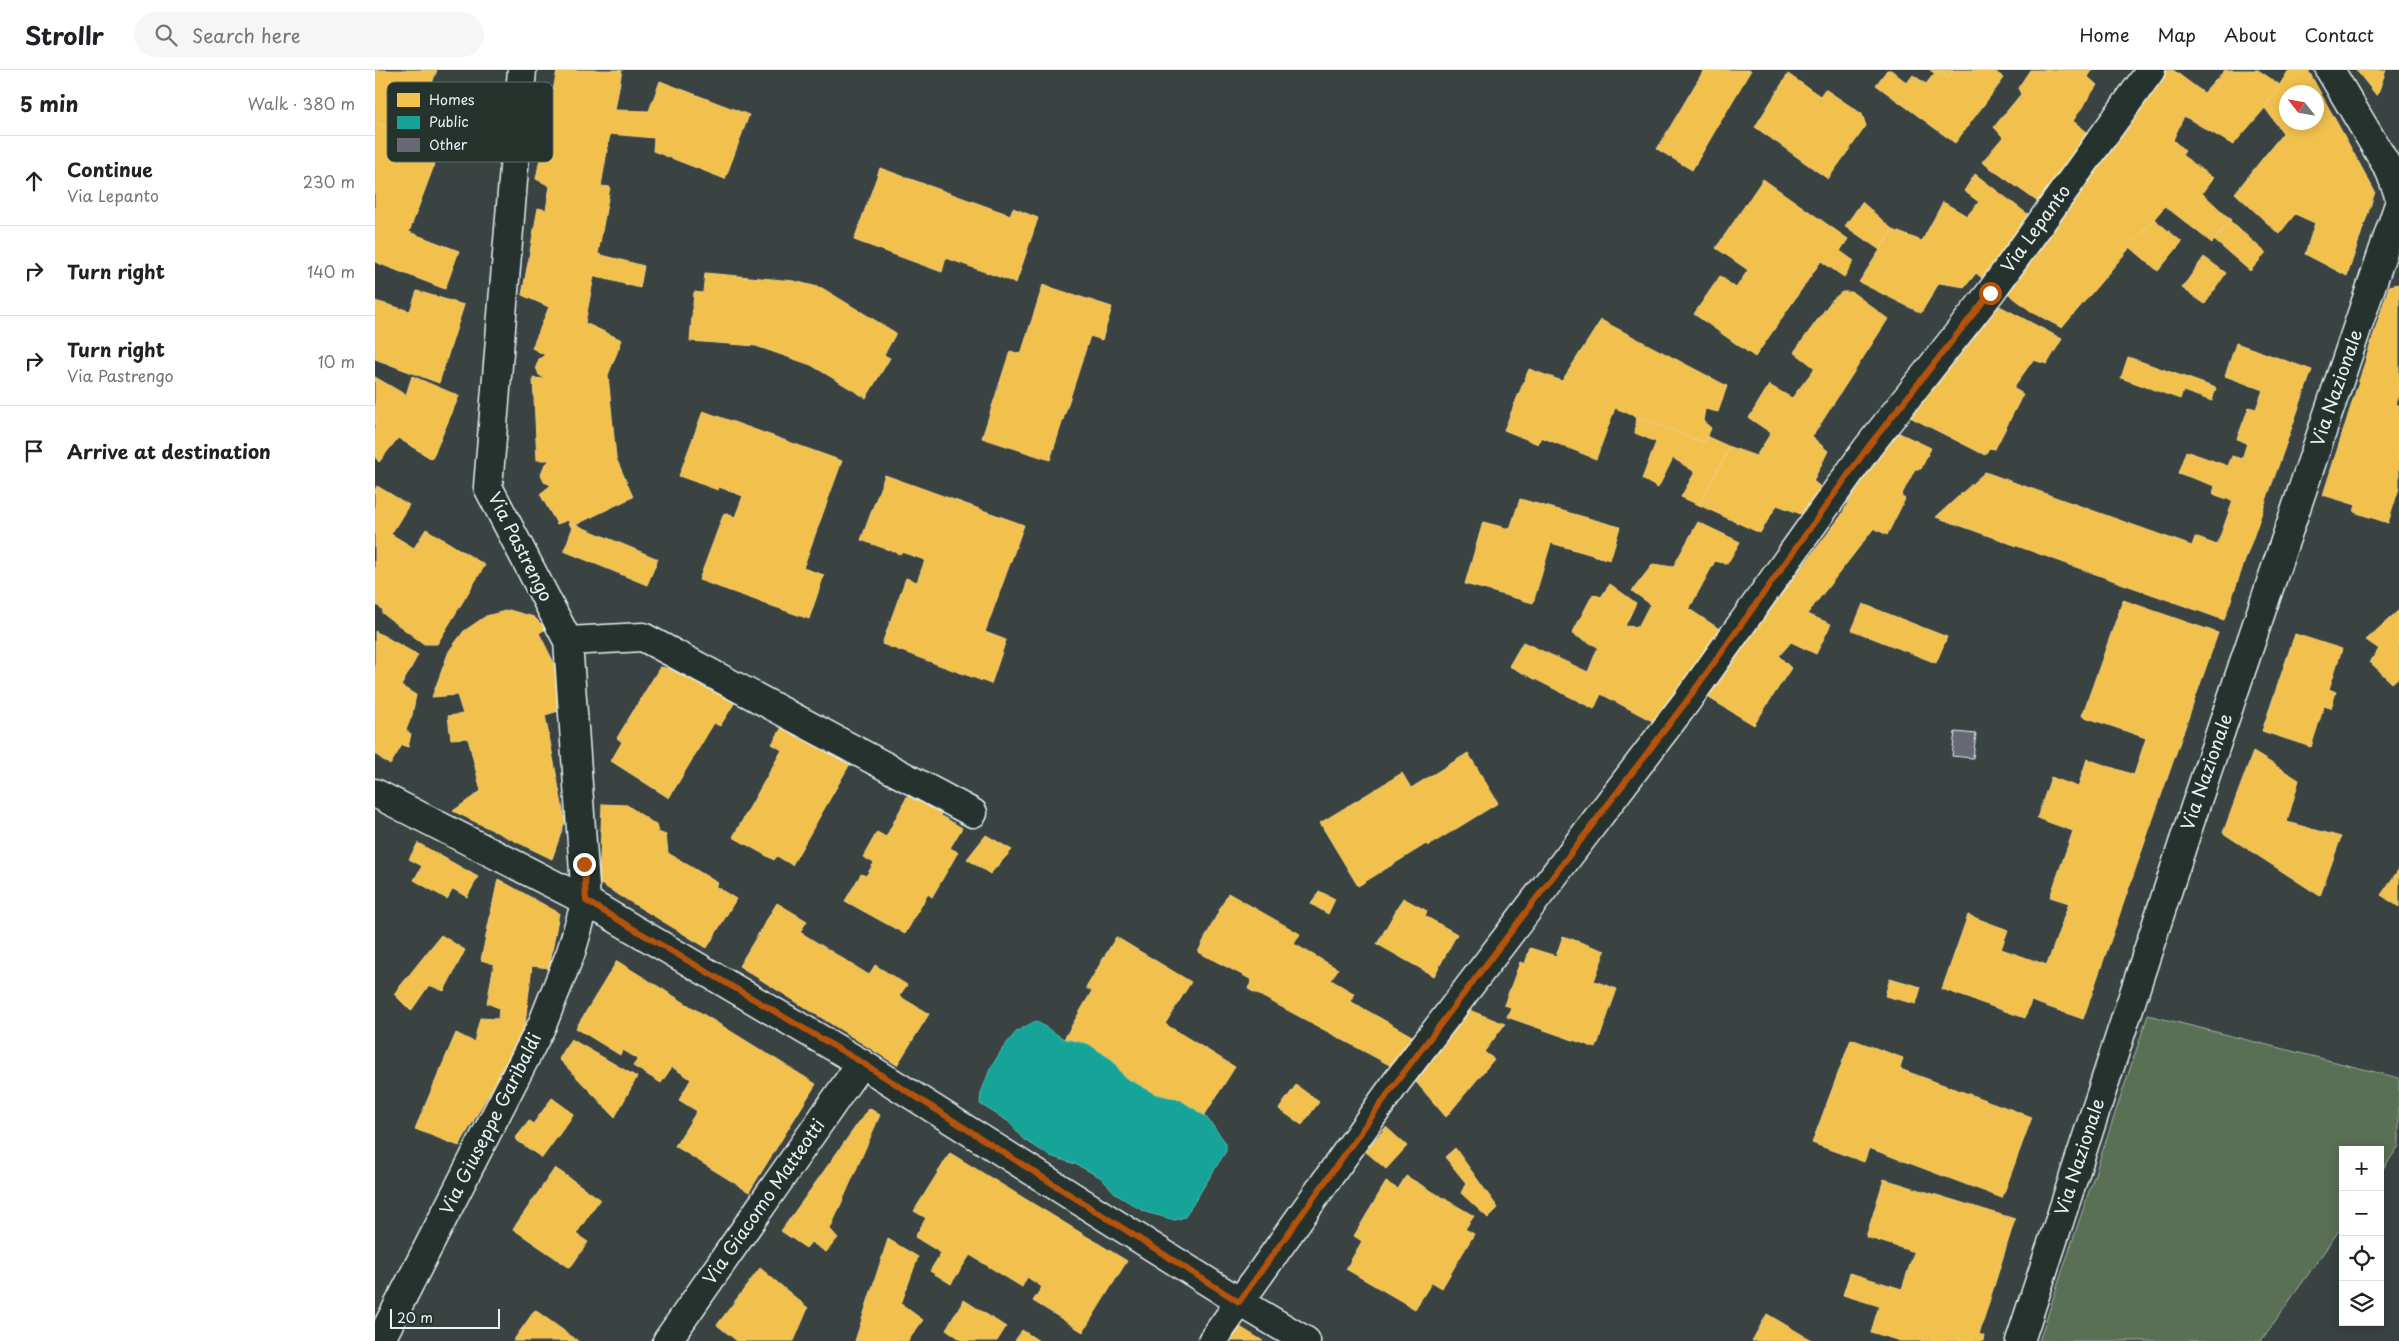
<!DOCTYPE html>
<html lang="en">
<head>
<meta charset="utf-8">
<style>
  :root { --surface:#fff; --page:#f6f6f6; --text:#202124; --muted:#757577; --line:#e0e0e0 }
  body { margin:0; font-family:"Playpen Sans",sans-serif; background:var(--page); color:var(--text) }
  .controls { position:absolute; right:15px; bottom:15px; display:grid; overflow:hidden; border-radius:0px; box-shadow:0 2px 12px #0003 }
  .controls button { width:45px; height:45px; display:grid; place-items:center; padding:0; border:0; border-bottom:1px solid var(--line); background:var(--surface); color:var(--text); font:25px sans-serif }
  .compass { position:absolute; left:1904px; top:15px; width:45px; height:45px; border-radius:50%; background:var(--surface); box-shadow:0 2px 12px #0003; rotate:301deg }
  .scale { position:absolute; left:15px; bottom:12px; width:110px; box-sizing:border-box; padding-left:5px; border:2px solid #e8f1f8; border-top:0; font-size:14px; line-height:18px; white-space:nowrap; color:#e8f1f8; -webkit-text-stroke:4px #26332d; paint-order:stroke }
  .stop { position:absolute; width:15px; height:15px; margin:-11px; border:4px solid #b45309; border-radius:50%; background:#fff }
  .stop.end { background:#b45309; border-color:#fff; box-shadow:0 1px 5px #0008 }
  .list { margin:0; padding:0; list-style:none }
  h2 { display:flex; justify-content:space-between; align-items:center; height:65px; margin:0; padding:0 20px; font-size:21px }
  h2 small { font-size:16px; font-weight:400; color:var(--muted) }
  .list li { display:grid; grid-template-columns:32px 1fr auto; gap:15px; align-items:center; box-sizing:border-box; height:90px; padding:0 20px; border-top:1px solid var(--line) }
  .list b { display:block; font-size:19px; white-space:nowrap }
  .list p { margin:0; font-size:16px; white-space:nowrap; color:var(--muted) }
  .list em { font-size:16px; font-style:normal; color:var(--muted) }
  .icon { flex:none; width:28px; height:28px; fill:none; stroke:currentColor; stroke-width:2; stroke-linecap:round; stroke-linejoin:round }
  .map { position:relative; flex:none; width:2024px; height:1271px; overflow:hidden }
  header { display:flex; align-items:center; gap:30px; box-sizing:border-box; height:70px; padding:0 25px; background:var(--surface); border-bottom:1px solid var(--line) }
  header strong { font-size:24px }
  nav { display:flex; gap:28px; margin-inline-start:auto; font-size:18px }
  .search { width:350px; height:45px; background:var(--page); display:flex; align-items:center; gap:12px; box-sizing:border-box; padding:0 18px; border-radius:28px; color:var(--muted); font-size:19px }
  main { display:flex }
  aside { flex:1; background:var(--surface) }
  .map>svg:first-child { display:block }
  .green { fill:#5a7054; stroke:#a1b0a6 }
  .homes { fill:#f2c14e; stroke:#efcf81; fill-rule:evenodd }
  .public { fill:#17a398; stroke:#56bab5 }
  .building { fill:#696874; stroke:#e8f1f8 }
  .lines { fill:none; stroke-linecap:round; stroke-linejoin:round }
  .street-casing { stroke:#e8f1f8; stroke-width:31 }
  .secondary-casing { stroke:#e8f1f8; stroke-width:31 }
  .street { stroke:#26332d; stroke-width:28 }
  .secondary { stroke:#26332d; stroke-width:28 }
  .route { stroke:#b45309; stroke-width:6 }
  .labels { text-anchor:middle; stroke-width:5; stroke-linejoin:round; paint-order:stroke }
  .street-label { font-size:18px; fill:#e8f1f8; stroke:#26332d }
  .key { fill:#26332d; stroke:#606c6a; stroke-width:1 }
  .key-label { font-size:14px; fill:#e8f1f8 }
</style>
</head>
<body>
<header>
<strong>Strollr</strong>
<div class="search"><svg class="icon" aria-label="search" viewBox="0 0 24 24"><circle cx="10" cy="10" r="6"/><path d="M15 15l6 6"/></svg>Search here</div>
<nav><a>Home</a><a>Map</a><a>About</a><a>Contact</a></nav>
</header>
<main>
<aside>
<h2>5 min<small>Walk · 380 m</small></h2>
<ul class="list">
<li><svg class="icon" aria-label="ahead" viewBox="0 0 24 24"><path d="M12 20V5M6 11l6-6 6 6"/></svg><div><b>Continue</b><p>Via Lepanto</p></div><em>230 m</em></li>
<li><svg class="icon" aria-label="right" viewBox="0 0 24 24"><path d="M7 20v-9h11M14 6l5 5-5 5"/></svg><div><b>Turn right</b></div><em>140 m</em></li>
<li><svg class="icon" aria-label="right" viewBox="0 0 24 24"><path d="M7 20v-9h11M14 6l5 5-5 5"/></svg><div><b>Turn right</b><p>Via Pastrengo</p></div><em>10 m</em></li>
<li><svg class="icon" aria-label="arrive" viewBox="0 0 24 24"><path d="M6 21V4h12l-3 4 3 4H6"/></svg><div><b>Arrive at destination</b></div></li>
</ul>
</aside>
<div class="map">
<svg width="2024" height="1271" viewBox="0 0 2024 1271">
  <rect width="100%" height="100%" fill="#3a4342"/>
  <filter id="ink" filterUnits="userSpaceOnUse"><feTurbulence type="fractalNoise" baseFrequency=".02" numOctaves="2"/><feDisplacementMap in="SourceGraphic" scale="10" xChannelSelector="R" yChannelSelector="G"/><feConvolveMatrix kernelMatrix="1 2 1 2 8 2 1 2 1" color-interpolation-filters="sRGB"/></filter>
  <g filter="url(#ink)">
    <!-- green -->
    <path class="green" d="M 1773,945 L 2024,1008 L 2024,1076 L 2005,1103 L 2005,1080 L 1968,1080 L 1968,1155 L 1886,1271 L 1664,1271 Z"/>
    <!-- homes -->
    <path class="homes" d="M 0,0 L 62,0 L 37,66 L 0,53 Z
      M 182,0 L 247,0 L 240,40 L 274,41 L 285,11 L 374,45 L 350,109 L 278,81 L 279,68 L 235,64 L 226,116 L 235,117 L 223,184 L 269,196 L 265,218 L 219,206 L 210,253 L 247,270 L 233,305 L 241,388 L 258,427 L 196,457 L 193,450 L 182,454 L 165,424 L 176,415 L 169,412 L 166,404 L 169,396 L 175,390 L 162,390 L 158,308 L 171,309 L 164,305 L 161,297 L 164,289 L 170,285 L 157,278 L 174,237 L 147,225 L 163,138 L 171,140 L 175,116 L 161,109 Z
      M 1329,0 L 1376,0 L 1317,100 L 1282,79 Z
      M 1512,0 L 1516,0 L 1532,13 L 1538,5 L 1551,14 L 1562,0 L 1573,8 L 1579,0 L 1618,0 L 1629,8 L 1580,73 L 1501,15 Z
      M 1555,0 L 1579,0 L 1573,8 L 1562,0 L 1559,3 Z
      M 1655,0 L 1717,0 L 1713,7 L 1722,15 L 1698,51 L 1712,62 L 1663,132 L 1607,92 L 1628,67 L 1619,57 L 1646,24 L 1643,18 Z
      M 1791,0 L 1798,0 L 1829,23 L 1850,0 L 1883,0 L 1905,15 L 1890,38 L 1858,75 L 1809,46 L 1798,70 L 1810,81 L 1807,85 L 1838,108 L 1827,123 L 1856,150 L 1837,173 L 1790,136 L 1687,258 L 1657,242 L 1630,221 Z
      M 1914,0 L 1933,0 L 2000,122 L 1972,206 L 1930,184 L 1940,153 L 1920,144 L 1904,164 L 1860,123 L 1908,63 L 1890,38 ZM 1912,22 L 1942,22 L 1942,52 L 1912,52 Z
      M 1981,0 L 2011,0 L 2002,26 Z
      M 1413,4 L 1445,26 L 1450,19 L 1487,44 L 1491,56 L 1453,109 L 1380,57 Z
      M 0,53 L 66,77 L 34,162 L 84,181 L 70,219 L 0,192 Z
      M 505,98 L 635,145 L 638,138 L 663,148 L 641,213 L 571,188 L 567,202 L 479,170 Z
      M 1600,104 L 1655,146 L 1625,185 L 1631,189 L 1612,212 L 1601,203 L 1590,217 L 1564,213 L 1546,243 L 1484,212 L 1518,160 L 1547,171 L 1568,132 L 1592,146 L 1604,132 L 1589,121 Z
      M 1388,109 L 1473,169 L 1465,181 L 1479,191 L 1469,207 L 1446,191 L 1380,287 L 1319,244 L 1345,206 L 1361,218 L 1373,200 L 1341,178 Z
      M 1487,132 L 1518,160 L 1505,180 L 1470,156 Z
      M 1779,149 L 1807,172 L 1783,201 L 1755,177 Z
      M 1855,151 L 1891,183 L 1875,201 L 1839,170 Z
      M 1829,187 L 1851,203 L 1830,234 L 1807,218 Z
      M 330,203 L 419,211 L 447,218 L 521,263 L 509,285 L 515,288 L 491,328 L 436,295 L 381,276 L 315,271 L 319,222 L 328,223 Z
      M 2024,214 L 2024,326 L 2021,334 L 2024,335 L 2024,418 L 2013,453 L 1979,442 L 1981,435 L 1948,425 L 2014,216 Z
      M 668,215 L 737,237 L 727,270 L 715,266 L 675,390 L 607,368 L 635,281 L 646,284 Z
      M 42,221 L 89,235 L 64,313 L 0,289 L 0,231 L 35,241 Z
      M 1467,222 L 1477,222 L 1513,249 L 1437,367 L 1453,381 L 1438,411 L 1447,418 L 1434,447 L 1402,435 L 1385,463 L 1324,435 L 1355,377 L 1381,386 L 1396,363 L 1374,348 L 1394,315 L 1417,328 L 1440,298 L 1419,282 L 1457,230 Z
      M 1619,233 L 1687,269 L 1672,294 L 1658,290 L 1638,318 L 1648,324 L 1620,379 L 1614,378 L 1610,385 L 1533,346 Z
      M 1226,250 L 1352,316 L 1343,342 L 1330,339 L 1328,351 L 1336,358 L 1330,373 L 1240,338 L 1221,389 L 1166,367 L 1163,374 L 1129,360 L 1154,299 L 1187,311 Z
      M 1861,273 L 1937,300 L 1849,550 L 1561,447 L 1610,402 L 1817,476 L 1820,467 L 1842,475 L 1858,431 L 1838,424 L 1840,416 L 1803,403 L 1811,381 L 1853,396 L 1857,386 L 1867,389 L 1872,373 L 1862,369 L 1874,337 L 1881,339 L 1888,320 L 1850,306 Z
      M 1753,287 L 1841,318 L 1837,331 L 1808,321 L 1805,329 L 1746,308 Z
      M 37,306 L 84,326 L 57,389 L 23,368 L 4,392 L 0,387 L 0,307 L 31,325 Z
      M 328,341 L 467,391 L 428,498 L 449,505 L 434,549 L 324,510 L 349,443 L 360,447 L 368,426 L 344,417 L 343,420 L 304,406 Z
      M 1262,346 L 1330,373 L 1333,367 L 1355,377 L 1324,435 L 1306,427 L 1320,402 L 1298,388 L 1283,418 L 1267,409 L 1281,372 L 1260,363 Z
      M 1518,360 L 1556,378 L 1546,399 L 1540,399 L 1526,426 L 1530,429 L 1512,465 L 1499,458 L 1432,544 L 1456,554 L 1441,584 L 1416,572 L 1404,586 L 1416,598 L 1379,655 L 1329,625 L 1466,446 L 1480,420 Z
      M 510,405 L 649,455 L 610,562 L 631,570 L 616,614 L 507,574 L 531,508 L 542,512 L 550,490 L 526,482 L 525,484 L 486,470 Z
      M 2,416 L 34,435 L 16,464 L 39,478 L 51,459 L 110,495 L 62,574 L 49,574 L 7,543 L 8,540 L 0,534 L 0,420 Z
      M 1145,429 L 1245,457 L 1235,490 L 1176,473 L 1158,533 L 1090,514 L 1108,452 L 1135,459 Z
      M 1323,452 L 1365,472 L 1352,494 L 1340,491 L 1314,539 L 1349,562 L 1281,653 L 1226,624 L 1219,639 L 1134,596 L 1148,572 L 1213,602 L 1223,577 L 1197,564 L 1218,524 L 1226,527 L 1235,514 L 1261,533 L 1250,556 L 1263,557 L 1275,534 L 1257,521 L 1278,494 L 1298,497 Z
      M 199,454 L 283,489 L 272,515 L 189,481 Z
      M 1748,530 L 1843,563 L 1708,949 L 1656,931 L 1650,948 L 1567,919 L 1593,845 L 1633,860 L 1626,879 L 1672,895 L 1694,833 L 1675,827 L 1698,761 L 1662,748 L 1676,707 L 1703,717 L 1712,689 L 1759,705 L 1771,668 L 1707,646 Z
      M 1488,534 L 1572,567 L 1561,593 L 1477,560 Z
      M 134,540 L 159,547 L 171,559 L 164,563 L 180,595 L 187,640 L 170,645 L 190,751 L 177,789 L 78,741 L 106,721 L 93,668 L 76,669 L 73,646 L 88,644 L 82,625 L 57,627 L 74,581 L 89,561 L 111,546 Z
      M 2024,540 L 2024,607 L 2017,613 L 1995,592 L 2004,579 L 1991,570 Z
      M 0,561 L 43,585 L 26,616 L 41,625 L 37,645 L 31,660 L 36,664 L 33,677 L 27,675 L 15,695 L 0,684 Z
      M 1920,564 L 1967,579 L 1954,619 L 1961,622 L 1956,638 L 1949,636 L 1936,677 L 1887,661 Z
      M 285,597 L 314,602 L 362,629 L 345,656 L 339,653 L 294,728 L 236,691 L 247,672 L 242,668 Z
      M 409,654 L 476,692 L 417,795 L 402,786 L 399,790 L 358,767 L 407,680 L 397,674 Z
      M 1878,682 L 1924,710 L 1912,752 L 1966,767 L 1945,826 L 1848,763 Z
      M 1093,683 L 1123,733 L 1053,776 L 1051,774 L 983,816 L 945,753 L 1027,703 L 1036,718 Z
      M 535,721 L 568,740 L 565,745 L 587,758 L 575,778 L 583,782 L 557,827 L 553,824 L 530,864 L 470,831 L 486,804 L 491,806 L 499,793 L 488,787 L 502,762 L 511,767 Z
      M 227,734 L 252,735 L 281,755 L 283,762 L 291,765 L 293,783 L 343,813 L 340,816 L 361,829 L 332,878 L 224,813 Z
      M 611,765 L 637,780 L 615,804 L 592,789 Z
      M 43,773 L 103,807 L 92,827 L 78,819 L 72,829 L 39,810 L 47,796 L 34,789 Z
      M 2024,799 L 2024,837 L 2006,825 Z
      M 123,809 L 184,843 L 174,898 L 157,896 L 149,962 L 84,1076 L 40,1059 L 81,963 L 99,972 L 105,948 L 123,949 L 124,938 L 112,933 L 119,894 L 106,890 Z
      M 944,821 L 960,829 L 953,844 L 936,834 Z
      M 853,823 L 925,864 L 919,874 L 963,899 L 956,910 L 980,924 L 975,931 L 1044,970 L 1022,999 L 873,919 L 877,910 L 823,882 Z
      M 1028,828 L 1052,841 L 1050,846 L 1082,864 L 1059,906 L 1002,874 Z
      M 402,833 L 432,851 L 425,862 L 494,905 L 500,895 L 532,915 L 524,926 L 554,944 L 522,995 L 364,896 Z
      M 66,865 L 90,880 L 69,921 L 54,915 L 36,941 L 19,924 Z
      M 1188,866 L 1230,881 L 1219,911 L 1242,919 L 1221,978 L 1132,947 L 1136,937 L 1129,935 L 1145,892 L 1150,894 L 1155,878 L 1181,886 Z
      M 741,867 L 816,912 L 790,954 L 860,997 L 829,1046 L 805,1030 L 780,1024 L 749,1007 L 737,990 L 713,974 L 689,969 L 717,921 L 711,918 Z
      M 242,891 L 441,1014 L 374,1122 L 300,1076 L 322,1041 L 304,1030 L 316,1009 L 297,997 L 286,1013 L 258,996 L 263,989 L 248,980 L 245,985 L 201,958 Z
      M 1515,908 L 1546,917 L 1541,934 L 1510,926 Z
      M 1094,940 L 1130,954 L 1109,982 L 1119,989 L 1071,1047 L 1041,1012 Z
      M 196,969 L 262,1007 L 240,1047 L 184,989 Z
      M 1476,969 L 1528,988 L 1525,999 L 1657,1047 L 1627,1128 L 1494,1078 L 1489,1092 L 1437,1073 Z
      M 921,1015 L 944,1032 L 927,1055 L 904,1039 Z
      M 177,1028 L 199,1044 L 167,1088 L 140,1069 L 154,1051 L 158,1054 Z
      M 494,1038 L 505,1045 L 455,1159 L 463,1168 L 451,1182 L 436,1172 L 431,1178 L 406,1161 Z
      M 1011,1057 L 1032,1076 L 1011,1099 L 990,1081 Z
      M 1080,1078 L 1123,1138 L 1113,1148 L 1086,1123 L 1091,1113 L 1070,1087 Z
      M 575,1083 L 752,1191 L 708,1262 L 658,1231 L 667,1217 L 652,1207 L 647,1217 L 595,1185 L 576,1214 L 555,1201 L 566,1183 L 540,1167 L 551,1148 L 539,1141 Z
      M 180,1098 L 225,1129 L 201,1164 L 213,1172 L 195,1198 L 138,1159 Z
      M 1031,1106 L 1099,1146 L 1090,1159 L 1099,1164 L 1067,1218 L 1057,1212 L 1040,1239 L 971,1199 L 987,1171 L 979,1166 L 1011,1112 L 1023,1119 Z
      M 1509,1109 L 1640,1149 L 1604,1264 L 1609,1266 L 1608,1271 L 1525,1271 L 1496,1262 L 1504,1236 L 1468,1225 L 1475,1203 L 1527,1219 L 1539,1182 L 1491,1167 Z
      M 513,1169 L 543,1187 L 526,1234 L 548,1250 L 533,1271 L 480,1271 Z
      M 385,1198 L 433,1238 L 419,1271 L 362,1271 L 342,1255 Z
      M 589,1230 L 631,1257 L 622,1271 L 588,1271 L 571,1259 Z
      M 160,1240 L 203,1271 L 138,1271 Z
      M 1392,1244 L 1438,1271 L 1377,1271 Z
      M 865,1257 L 888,1271 L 855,1271 Z
      M 647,1260 L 664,1271 L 640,1271 Z"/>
    <!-- public -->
    <path class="public" d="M 661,951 L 689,969 L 713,974 L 737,990 L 749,1007 L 780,1024 L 805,1030 L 831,1047 L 851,1073 L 851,1081 L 810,1147 L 800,1150 L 770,1142 L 742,1125 L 725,1107 L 700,1094 L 675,1086 L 647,1068 L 634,1052 L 605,1034 L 606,1023 L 615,999 L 628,978 L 642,961 Z"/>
    <!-- building -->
    <path class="building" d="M 1580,662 L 1601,664 L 1598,688 L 1577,686 Z"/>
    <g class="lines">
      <!-- street casing -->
      <g class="street-casing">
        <path id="street" d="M 193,571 L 268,567 L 598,743
          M 5,1271 L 167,955 L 196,882 L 211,831 L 193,571 L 113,417 L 147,0
          M 292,1271 L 486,993
          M 837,1271 L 1020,1014 L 1311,632 L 1493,377 L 1615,223 L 1776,0"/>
      </g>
      <!-- secondary casing -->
      <g class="secondary-casing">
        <path id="secondary" d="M 1955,0 L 2015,101 L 2024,125
          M 0,723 L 211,831 L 486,993 L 865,1232 L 931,1271
          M 1645,1271 L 1818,743 L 2024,134"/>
      </g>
      <!-- street -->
      <use href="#street" class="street"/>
      <!-- secondary -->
      <use href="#secondary" class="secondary"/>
    </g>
  </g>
  <g class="lines" filter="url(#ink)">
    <!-- route -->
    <path class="route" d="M 209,794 L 211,831 L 486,992 L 864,1232 L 1020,1014 L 1311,632 L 1493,377 L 1615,223"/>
  </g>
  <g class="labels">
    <!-- street labels -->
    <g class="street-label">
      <text transform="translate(1661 159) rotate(-54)" y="6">Via Lepanto</text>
      <text transform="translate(1962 318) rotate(-71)" y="6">Via Nazionale</text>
      <text transform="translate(145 477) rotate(63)" y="6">Via Pastrengo</text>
      <text transform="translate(1832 702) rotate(-71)" y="6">Via Nazionale</text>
      <text transform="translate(116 1054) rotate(-63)" y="6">Via Giuseppe Garibaldi</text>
      <text transform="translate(1705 1087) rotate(-72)" y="6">Via Nazionale</text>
      <text transform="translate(389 1132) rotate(-55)" y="6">Via Giacomo Matteotti</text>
    </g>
  </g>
  <!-- legend -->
  <rect x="12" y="12" width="166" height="80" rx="8" class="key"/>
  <rect x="22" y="23" width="23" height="14" fill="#f2c14e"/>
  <rect x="22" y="46" width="23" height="13" fill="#17a398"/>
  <rect x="22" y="68" width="23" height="14" fill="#696874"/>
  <g class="key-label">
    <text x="54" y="35">Homes</text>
    <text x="54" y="57">Public</text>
    <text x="54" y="80">Other</text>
  </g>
</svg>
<div class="controls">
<button>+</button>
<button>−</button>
<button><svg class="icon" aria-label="locate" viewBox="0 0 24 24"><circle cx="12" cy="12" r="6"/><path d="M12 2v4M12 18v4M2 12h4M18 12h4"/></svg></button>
<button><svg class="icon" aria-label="layers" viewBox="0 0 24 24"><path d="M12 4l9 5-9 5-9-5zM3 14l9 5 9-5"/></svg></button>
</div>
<svg class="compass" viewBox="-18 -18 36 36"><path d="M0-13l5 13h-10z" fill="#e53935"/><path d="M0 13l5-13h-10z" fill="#757577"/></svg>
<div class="scale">20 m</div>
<div class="stop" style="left:1615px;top:223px"></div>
<div class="stop end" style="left:209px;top:794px"></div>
</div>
</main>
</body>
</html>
